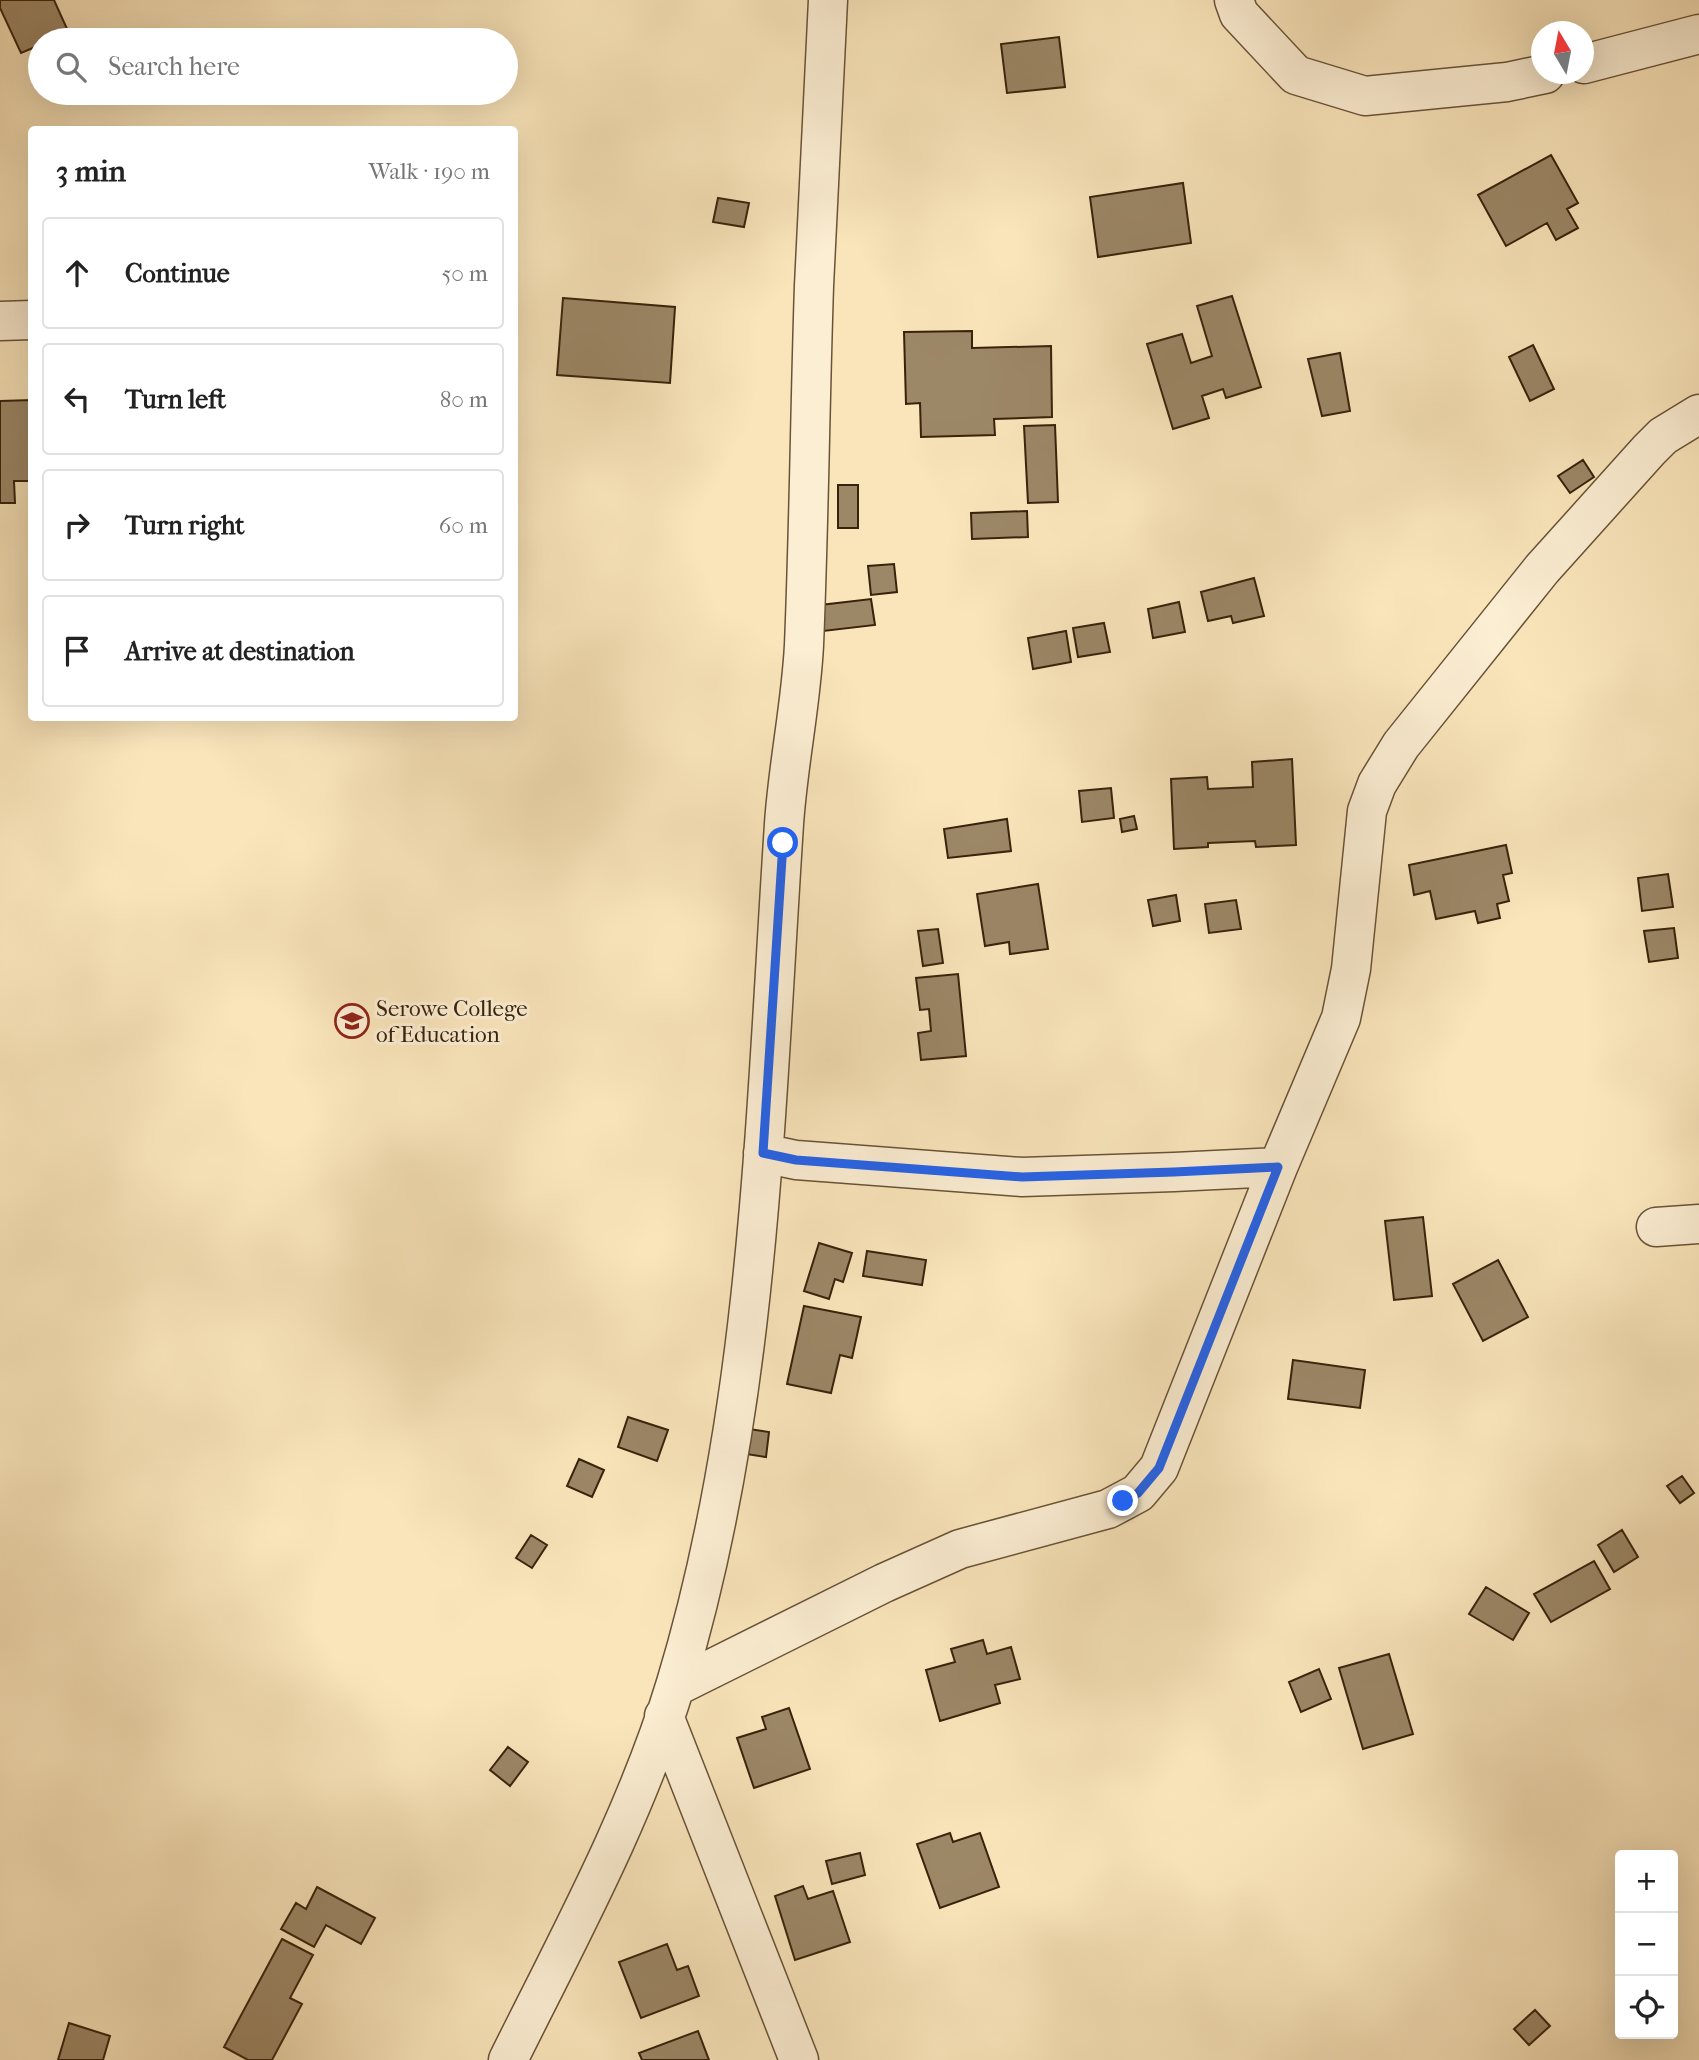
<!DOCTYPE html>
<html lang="en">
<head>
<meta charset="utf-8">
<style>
  :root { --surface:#fff; --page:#f2f2f2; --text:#222; --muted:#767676; --line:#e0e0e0 }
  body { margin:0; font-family:"IM FELL French Canon",serif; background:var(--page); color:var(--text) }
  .controls { position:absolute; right:21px; bottom:21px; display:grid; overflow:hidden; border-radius:7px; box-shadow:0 7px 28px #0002 }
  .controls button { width:63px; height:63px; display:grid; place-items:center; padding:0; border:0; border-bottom:2px solid var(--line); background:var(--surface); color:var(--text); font:35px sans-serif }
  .compass { position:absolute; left:1531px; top:21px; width:63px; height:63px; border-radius:50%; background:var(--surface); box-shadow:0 7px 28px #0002; rotate:350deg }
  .stop { position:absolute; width:21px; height:21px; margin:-16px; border:5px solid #2563eb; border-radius:50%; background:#fff }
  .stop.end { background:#2563eb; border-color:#fff; box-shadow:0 2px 7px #0008 }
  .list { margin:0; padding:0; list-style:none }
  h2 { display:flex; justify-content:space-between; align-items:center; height:91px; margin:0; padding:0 28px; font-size:30px }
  h2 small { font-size:23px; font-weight:400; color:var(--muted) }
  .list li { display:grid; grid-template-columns:46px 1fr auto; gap:21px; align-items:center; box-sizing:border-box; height:112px; margin:0 14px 14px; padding:0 14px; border:2px solid var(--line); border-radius:7px }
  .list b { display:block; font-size:26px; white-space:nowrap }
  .list em { font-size:23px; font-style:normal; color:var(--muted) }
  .icon { flex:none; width:38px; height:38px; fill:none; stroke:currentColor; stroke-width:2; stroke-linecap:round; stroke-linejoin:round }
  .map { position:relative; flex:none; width:1699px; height:2060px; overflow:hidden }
  .search { position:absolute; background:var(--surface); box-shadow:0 7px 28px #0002; left:28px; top:28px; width:490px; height:77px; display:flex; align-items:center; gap:18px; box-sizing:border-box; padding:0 24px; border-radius:38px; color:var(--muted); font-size:26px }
  .panel { position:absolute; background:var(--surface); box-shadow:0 7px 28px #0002; left:28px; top:126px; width:490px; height:595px; border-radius:7px }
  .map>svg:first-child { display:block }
  .building { fill:#9c8767; stroke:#37220b; stroke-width:2 }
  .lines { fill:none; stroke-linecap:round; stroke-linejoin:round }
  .minor-casing { stroke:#685337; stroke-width:41 }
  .minor { stroke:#fceed3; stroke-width:38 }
  .route { stroke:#2563eb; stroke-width:9 }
  .labels { text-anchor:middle; stroke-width:6; stroke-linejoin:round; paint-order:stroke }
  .poi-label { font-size:23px; fill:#37220b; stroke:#fceed3; text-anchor:start }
</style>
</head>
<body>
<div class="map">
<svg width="1699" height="2060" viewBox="0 0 1699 2060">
  <rect width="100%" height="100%" fill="#fae5bb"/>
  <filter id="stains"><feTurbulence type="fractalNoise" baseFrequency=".00286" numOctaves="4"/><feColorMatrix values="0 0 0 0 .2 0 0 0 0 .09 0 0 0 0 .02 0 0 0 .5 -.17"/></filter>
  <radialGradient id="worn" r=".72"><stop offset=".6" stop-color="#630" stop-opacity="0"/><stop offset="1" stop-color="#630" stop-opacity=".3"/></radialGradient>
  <!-- building -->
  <path class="building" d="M 0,0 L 54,0 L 68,31 L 50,40 L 40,40 L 40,45 L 21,53 L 0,8 Z
    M 1059,37 L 1065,87 L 1007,93 L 1001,44 Z
    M 1551,155 L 1578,203 L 1567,209 L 1578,228 L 1556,240 L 1547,223 L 1506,246 L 1478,195 Z
    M 1183,183 L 1191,243 L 1098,257 L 1090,197 Z
    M 718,198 L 749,203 L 744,227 L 713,222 Z
    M 1232,296 L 1261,387 L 1226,398 L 1223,389 L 1202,396 L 1209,418 L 1173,429 L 1147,344 L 1182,334 L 1191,363 L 1212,356 L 1197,306 Z
    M 563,298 L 675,307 L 670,383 L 557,375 Z
    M 972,331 L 972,348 L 1051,346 L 1052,417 L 994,419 L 995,435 L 921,437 L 920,403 L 906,404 L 904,332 Z
    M 1533,345 L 1554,389 L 1530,401 L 1509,357 Z
    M 1340,353 L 1350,411 L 1322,416 L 1308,359 Z
    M 32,400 L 32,481 L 14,481 L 15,503 L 0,503 L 0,401 Z
    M 1055,425 L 1058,502 L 1028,503 L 1024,426 Z
    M 1583,460 L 1594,477 L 1570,493 L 1558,476 Z
    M 838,485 L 858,485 L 858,528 L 838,528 Z
    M 1027,511 L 1028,537 L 972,539 L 971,513 Z
    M 894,564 L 897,592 L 871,595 L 868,566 Z
    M 1254,578 L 1264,616 L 1233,623 L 1231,616 L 1208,621 L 1201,592 Z
    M 871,599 L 875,625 L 815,632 L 812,606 Z
    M 1179,602 L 1185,632 L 1153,638 L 1148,609 Z
    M 1104,623 L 1110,652 L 1078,657 L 1073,628 Z
    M 1066,631 L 1071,662 L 1033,669 L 1028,638 Z
    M 1292,759 L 1296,845 L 1256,847 L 1255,841 L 1208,843 L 1208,847 L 1174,849 L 1171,779 L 1207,777 L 1208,789 L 1253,787 L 1252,762 Z
    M 1111,788 L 1114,818 L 1082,822 L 1079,791 Z
    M 1134,816 L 1137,829 L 1122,832 L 1120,819 Z
    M 1007,819 L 1011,851 L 948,858 L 944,829 Z
    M 1506,845 L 1512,873 L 1503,875 L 1509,901 L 1497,904 L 1500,918 L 1478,923 L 1475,911 L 1436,919 L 1430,891 L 1414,895 L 1409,865 Z
    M 1668,874 L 1673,907 L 1642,911 L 1638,878 Z
    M 1038,884 L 1048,949 L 1010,954 L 1009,942 L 985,946 L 977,894 Z
    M 1176,895 L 1180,921 L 1153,926 L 1148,900 Z
    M 1236,900 L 1241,929 L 1209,933 L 1205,904 Z
    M 1674,928 L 1678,958 L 1649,962 L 1644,931 Z
    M 938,929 L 943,963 L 923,966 L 918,931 Z
    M 958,974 L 966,1056 L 921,1060 L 918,1033 L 931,1031 L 929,1009 L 920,1010 L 916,978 Z
    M 1423,1217 L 1432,1296 L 1394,1300 L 1385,1221 Z
    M 819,1243 L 852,1253 L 843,1282 L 835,1279 L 829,1299 L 804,1291 Z
    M 867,1251 L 926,1260 L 922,1285 L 863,1276 Z
    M 1498,1260 L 1528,1317 L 1483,1341 L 1453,1284 Z
    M 804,1306 L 861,1317 L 852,1358 L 840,1355 L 831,1393 L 787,1384 Z
    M 1293,1360 L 1365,1370 L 1360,1408 L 1288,1399 Z
    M 628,1417 L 668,1430 L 657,1461 L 618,1447 Z
    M 749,1429 L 769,1432 L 766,1457 L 746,1454 Z
    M 579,1459 L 604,1470 L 592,1497 L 567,1486 Z
    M 1682,1476 L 1694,1493 L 1680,1503 L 1667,1486 Z
    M 1622,1530 L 1638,1557 L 1614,1572 L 1598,1545 Z
    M 531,1535 L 547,1545 L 532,1568 L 516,1558 Z
    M 1594,1561 L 1610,1589 L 1551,1622 L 1534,1594 Z
    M 1486,1587 L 1529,1613 L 1513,1640 L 1469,1614 Z
    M 983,1640 L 987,1654 L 1011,1647 L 1020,1679 L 995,1685 L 1000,1703 L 940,1721 L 926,1670 L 955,1662 L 951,1649 Z
    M 1389,1654 L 1413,1734 L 1363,1749 L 1339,1668 Z
    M 1319,1669 L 1331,1699 L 1301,1712 L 1289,1682 Z
    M 789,1708 L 810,1769 L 754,1788 L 737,1738 L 766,1729 L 762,1717 Z
    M 508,1747 L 528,1762 L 510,1786 L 490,1770 Z
    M 950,1833 L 953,1842 L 980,1833 L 999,1887 L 940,1908 L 917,1844 Z
    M 860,1853 L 865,1875 L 832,1884 L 826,1861 Z
    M 803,1886 L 808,1899 L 833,1891 L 850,1942 L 795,1960 L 775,1896 Z
    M 317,1887 L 375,1918 L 361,1944 L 326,1925 L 314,1947 L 281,1929 L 296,1903 L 306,1909 Z
    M 282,1939 L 313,1955 L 290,1998 L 302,2004 L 272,2060 L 248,2060 L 224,2047 Z
    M 667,1944 L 677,1970 L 688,1966 L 699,1996 L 641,2018 L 619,1962 Z
    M 1535,2010 L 1550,2026 L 1529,2045 L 1514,2029 Z
    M 69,2023 L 110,2036 L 103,2060 L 58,2060 Z
    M 698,2031 L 709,2060 L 642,2060 L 639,2053 Z"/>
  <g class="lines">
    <!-- minor casing -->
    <g class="minor-casing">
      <path id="minor" d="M 1234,0 L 1239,14 L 1296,75 L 1365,96 L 1507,82 L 1545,74
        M 1584,64 L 1699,34
        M 0,321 L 32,320
        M 763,1153 L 796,1160 L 1022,1177 L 1174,1172 L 1278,1167
        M 1656,1227 L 1699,1224
        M 675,1687 L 884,1583 L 960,1549 L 1108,1509 L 1138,1493 L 1159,1468 L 1278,1167 L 1341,1018 L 1351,969 L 1367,811 L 1377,784 L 1401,745 L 1542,569 L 1649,450 L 1663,436 L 1699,414
        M 664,1716 L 799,2060
        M 508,2060 C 569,1937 636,1815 676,1683 C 760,1406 765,1112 784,824 C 788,764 801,705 804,645 C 809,526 810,405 814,286 C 818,190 824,95 828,0"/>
    </g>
    <!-- minor -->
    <use href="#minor" class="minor"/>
  </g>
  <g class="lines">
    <!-- route -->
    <path class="route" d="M 783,843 L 763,1153 L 796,1160 L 1022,1177 L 1174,1172 L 1278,1167 L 1159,1468 L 1138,1493 L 1123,1501"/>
  </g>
  <!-- icons -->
  <defs>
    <g id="university-ring" transform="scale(1.75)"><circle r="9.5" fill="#fceed3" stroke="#8f2418" stroke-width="1.5"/><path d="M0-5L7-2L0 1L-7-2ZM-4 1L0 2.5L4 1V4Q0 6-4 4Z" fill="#8f2418"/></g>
  </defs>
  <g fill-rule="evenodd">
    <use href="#university-ring" x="352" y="1021"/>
  </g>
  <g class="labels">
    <!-- poi labels -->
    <g class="poi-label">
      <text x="376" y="1016">Serowe College<tspan x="376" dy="26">of Education</tspan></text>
    </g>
  </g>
  <rect width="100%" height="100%" filter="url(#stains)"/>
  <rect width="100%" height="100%" fill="url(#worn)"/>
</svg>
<div class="controls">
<button>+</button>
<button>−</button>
<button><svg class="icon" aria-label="locate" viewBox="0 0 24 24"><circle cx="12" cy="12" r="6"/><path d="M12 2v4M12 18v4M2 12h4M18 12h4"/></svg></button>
</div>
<svg class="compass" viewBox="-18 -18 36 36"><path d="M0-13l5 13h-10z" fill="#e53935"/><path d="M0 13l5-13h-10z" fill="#767676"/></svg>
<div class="stop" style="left:783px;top:843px"></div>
<div class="stop end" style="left:1123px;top:1501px"></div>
<div class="search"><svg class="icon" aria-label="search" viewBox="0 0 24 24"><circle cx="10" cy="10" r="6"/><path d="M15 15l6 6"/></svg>Search here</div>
<section class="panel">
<h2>3 min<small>Walk · 190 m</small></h2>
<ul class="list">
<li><svg class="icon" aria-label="ahead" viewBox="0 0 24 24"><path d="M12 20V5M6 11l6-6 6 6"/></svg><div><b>Continue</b></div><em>50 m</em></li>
<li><svg class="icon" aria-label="left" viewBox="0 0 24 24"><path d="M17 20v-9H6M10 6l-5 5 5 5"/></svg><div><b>Turn left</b></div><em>80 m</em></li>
<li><svg class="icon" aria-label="right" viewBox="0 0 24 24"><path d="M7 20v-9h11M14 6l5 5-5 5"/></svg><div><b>Turn right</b></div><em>60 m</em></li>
<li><svg class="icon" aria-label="arrive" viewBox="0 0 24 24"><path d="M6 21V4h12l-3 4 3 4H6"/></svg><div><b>Arrive at destination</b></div></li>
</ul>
</section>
</div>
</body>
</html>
